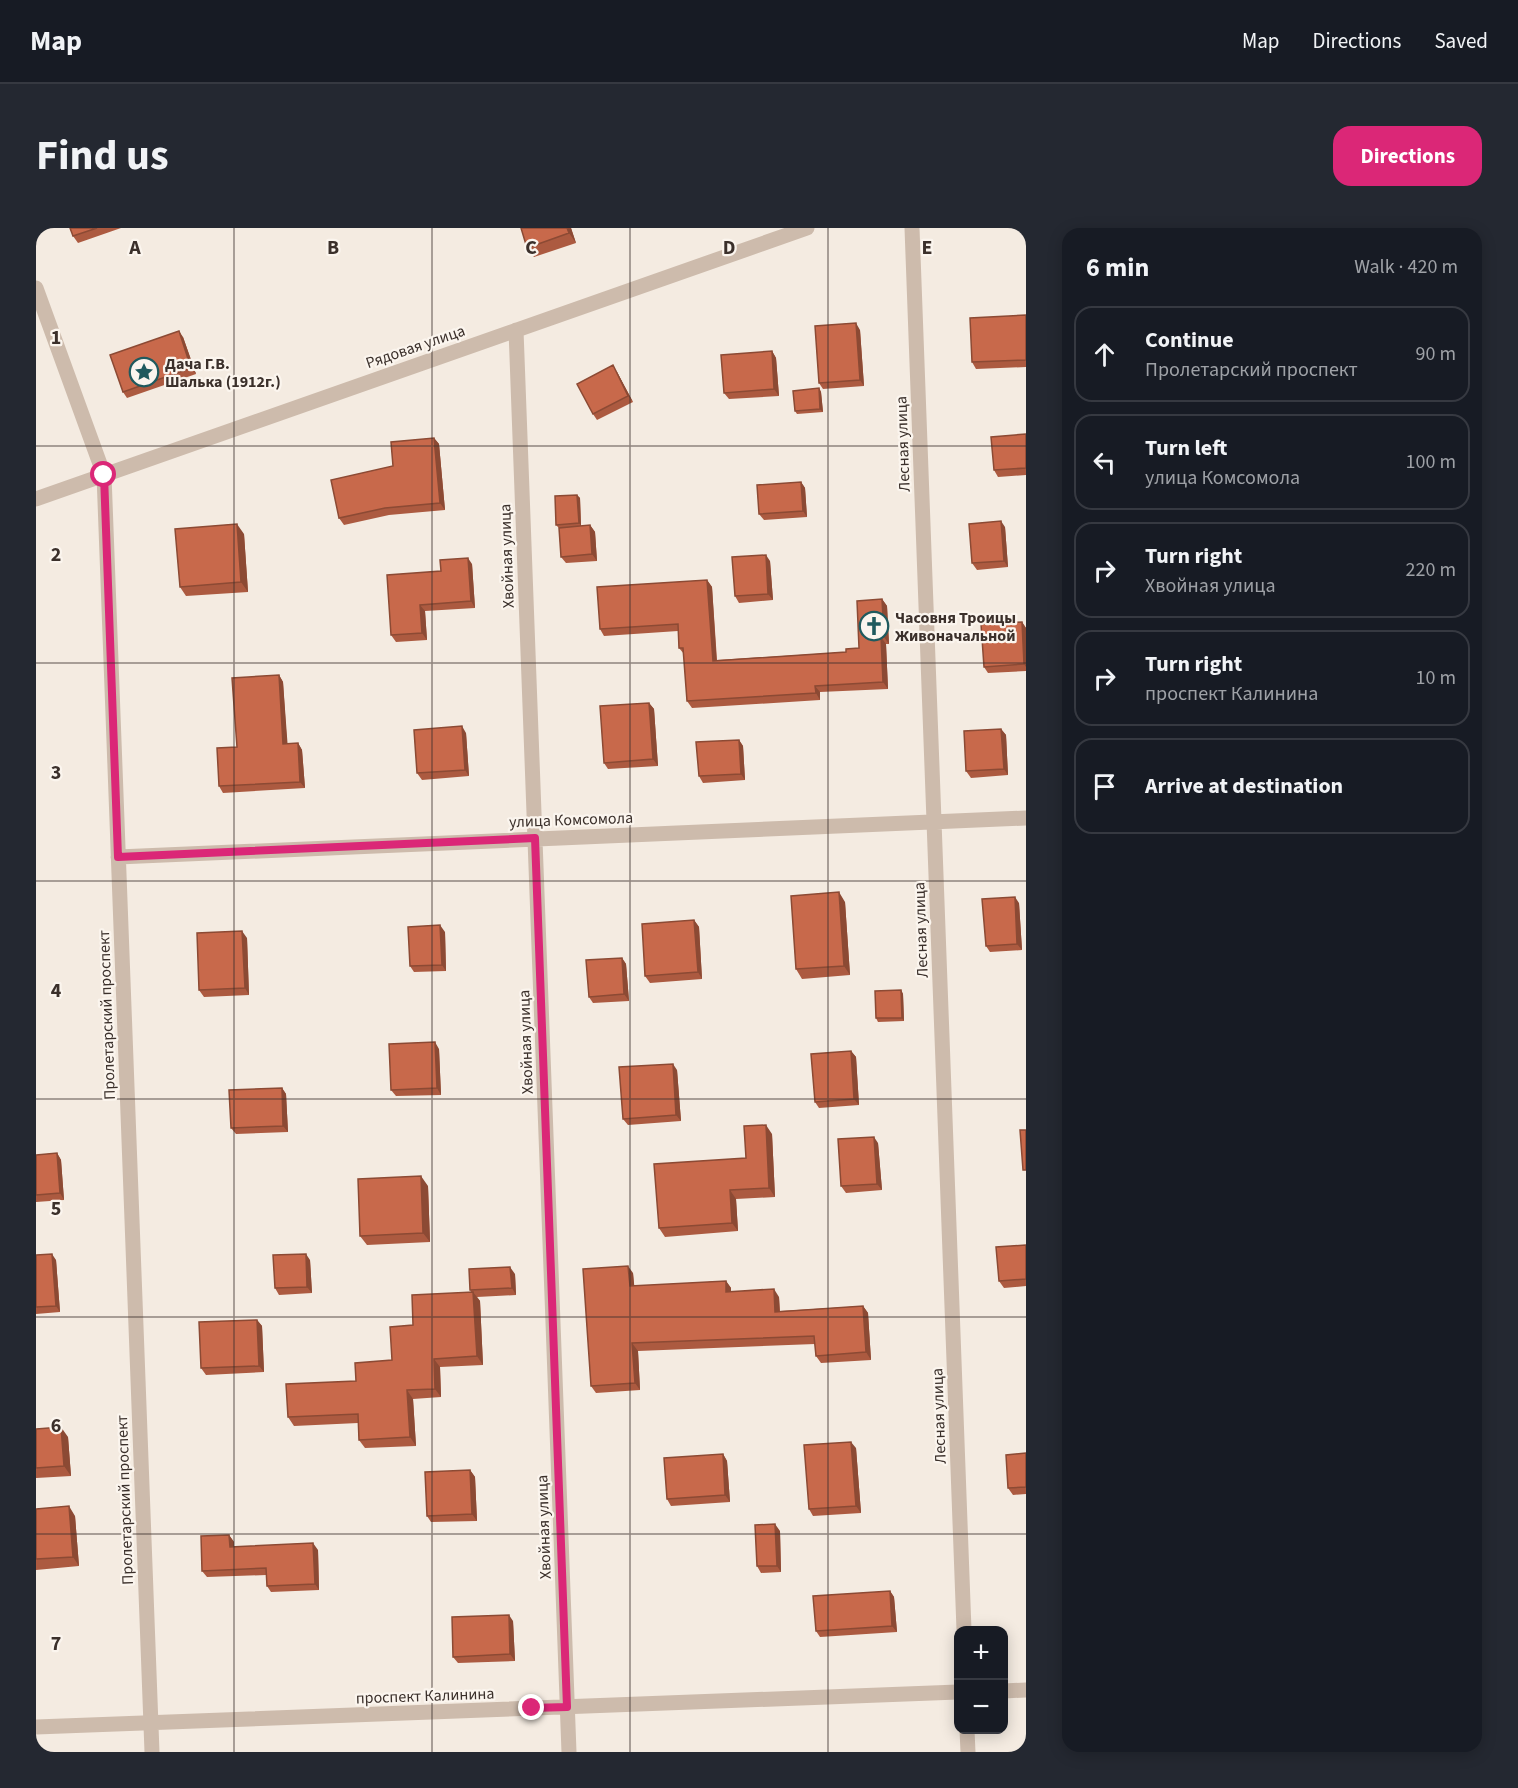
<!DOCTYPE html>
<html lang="en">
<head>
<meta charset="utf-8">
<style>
  :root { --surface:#171b24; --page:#242831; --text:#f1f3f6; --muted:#9ea1a6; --line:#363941; --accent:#db2777 }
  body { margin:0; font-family:"Source Sans 3",sans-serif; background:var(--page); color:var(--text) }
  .controls { position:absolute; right:18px; bottom:18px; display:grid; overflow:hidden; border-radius:12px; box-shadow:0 3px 15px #0003 }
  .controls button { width:54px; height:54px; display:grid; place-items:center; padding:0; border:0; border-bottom:2px solid var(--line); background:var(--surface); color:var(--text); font:30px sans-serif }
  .stop { position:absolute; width:18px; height:18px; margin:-14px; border:4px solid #db2777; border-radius:50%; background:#fff }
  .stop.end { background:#db2777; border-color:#fff; box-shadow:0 2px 6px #0008 }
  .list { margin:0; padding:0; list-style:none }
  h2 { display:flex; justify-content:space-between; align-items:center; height:78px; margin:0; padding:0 24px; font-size:26px }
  h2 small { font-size:20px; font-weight:400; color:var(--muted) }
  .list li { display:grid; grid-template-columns:39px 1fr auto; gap:18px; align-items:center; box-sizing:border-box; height:96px; margin:0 12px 12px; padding:0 12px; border:2px solid var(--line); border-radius:18px }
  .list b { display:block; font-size:22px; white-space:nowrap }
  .list p { margin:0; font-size:20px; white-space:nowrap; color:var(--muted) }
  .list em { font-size:20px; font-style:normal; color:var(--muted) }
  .icon { flex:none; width:33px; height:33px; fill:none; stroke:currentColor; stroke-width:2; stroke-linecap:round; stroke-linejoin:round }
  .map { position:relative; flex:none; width:990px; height:1524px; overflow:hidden; border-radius:18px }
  header { display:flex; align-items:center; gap:36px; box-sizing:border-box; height:84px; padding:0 30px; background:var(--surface); border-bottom:2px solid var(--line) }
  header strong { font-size:28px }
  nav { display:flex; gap:33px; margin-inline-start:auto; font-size:21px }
  .intro { display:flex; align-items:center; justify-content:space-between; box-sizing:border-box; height:144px; padding:0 36px }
  h1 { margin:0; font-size:42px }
  .button { padding:15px 27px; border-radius:18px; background:var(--accent); color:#fff; font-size:21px; font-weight:700 }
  main { display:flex; gap:36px; padding:0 36px }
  aside { flex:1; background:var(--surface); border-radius:18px; box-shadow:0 3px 15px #0003 }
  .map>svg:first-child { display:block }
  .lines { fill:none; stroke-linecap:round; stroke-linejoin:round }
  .minor { stroke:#cdbbac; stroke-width:15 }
  .wall { fill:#ac5a40 }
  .shaded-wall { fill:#8c4a34 }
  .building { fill:#c8694b; stroke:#8c4a34; stroke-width:1.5 }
  .route { stroke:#db2777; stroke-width:8 }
  .grid { fill:none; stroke:#3b302b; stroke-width:1.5; stroke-opacity:0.55 }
  .labels { text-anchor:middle; stroke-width:4.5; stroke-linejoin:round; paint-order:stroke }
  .street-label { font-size:16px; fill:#3b302b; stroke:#fbf5ee }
  .poi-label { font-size:16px; font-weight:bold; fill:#3b302b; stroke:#fbf5ee; text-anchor:start }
  .grid-label { font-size:20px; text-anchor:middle; font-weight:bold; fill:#3b302b; stroke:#fbf5ee; stroke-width:4.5; stroke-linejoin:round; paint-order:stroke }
</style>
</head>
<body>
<header>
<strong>Map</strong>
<nav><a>Map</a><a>Directions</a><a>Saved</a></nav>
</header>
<div class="intro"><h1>Find us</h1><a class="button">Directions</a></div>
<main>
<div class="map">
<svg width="990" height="1524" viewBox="0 0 990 1524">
  <rect width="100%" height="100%" fill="#f4ebe1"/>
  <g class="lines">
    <!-- minor -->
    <path class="minor" d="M 876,0 L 928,1402
      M 0,60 L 68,247 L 116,1524
      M 480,102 L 533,1524
      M 0,271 L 771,0
      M 82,629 L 990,590
      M 968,1463 L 990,1462
      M 0,1499 L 922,1464
      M 931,1502 L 932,1524"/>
  </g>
  <!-- wall -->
  <path class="wall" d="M 34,0 L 85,0 L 42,15 L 37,8 Z
    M 535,0 L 540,15 L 498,29 L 491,20 Z
    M 990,87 L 990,139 L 940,141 L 936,134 Z
    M 824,102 L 828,158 L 787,161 L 783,155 Z
    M 147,109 L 160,146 L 91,170 L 87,164 Z
    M 736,123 L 740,130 L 743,168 L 693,171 L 688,165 Z
    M 581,144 L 597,174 L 561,192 L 557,186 Z
    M 783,160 L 785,164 L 787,184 L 761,186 L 759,183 Z
    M 990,206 L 990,247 L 962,249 L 958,242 Z
    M 398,210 L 403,216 L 409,282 L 353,287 L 308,297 L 303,290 Z
    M 765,254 L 769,260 L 771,289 L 728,292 L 723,286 Z
    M 541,267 L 544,270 L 545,298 L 554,297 L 559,304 L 561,333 L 530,335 L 525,329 L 523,300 L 520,297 Z
    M 969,299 L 972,339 L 941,342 L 936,335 Z
    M 208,306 L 212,364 L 150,368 L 144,359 Z
    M 734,333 L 737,372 L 703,375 L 699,368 Z
    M 436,336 L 439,380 L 389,383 L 391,412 L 360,414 L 355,407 L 405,343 Z
    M 671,352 L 676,359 L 681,432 L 810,424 L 823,420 L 846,371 L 851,378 L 853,416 L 850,416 L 852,461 L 784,464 L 784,472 L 656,480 L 651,473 L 648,426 L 643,420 L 642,403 L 568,408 L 564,401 Z
    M 986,394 L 990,400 L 990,443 L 952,445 L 948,439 Z
    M 243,447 L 247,454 L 251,516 L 262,515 L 266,522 L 269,560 L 187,565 L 183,558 L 201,519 Z
    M 613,475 L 618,481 L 622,538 L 572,541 L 568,535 Z
    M 965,501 L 970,507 L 972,547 L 935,550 L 930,543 Z
    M 430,505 L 433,548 L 386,552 L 381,545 Z
    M 703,512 L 707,518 L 709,552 L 667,555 L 663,548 Z
    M 809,674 L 814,747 L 766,751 L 760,741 Z
    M 983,675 L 986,722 L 954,724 L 950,718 Z
    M 658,692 L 663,699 L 666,751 L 614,755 L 609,748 Z
    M 409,704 L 410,743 L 378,744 L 374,738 Z
    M 211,710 L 213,767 L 168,769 L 163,762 Z
    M 586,730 L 590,736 L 593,773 L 557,775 L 553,769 Z
    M 865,762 L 867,766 L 868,793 L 842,794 L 840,790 Z
    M 403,821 L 405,867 L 360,868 L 355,862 Z
    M 815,823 L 820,829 L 823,877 L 783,880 L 779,874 Z
    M 641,842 L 645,893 L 592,897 L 587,891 Z
    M 246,860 L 250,866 L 252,904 L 200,906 L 195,900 Z
    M 736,906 L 739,969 L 700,971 L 702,1003 L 629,1009 L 623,1000 L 710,930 Z
    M 842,915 L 846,962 L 810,965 L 805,958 Z
    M 21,925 L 25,932 L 28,972 L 0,974 L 0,927 Z
    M 392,958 L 394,1014 L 331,1017 L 324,1008 Z
    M 990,1017 L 990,1058 L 968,1060 L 963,1053 Z
    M 0,1027 L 20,1032 L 24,1084 L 0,1086 Z
    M 274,1032 L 276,1065 L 243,1067 L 239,1060 Z
    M 597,1045 L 598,1058 L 690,1053 L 695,1060 L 695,1064 L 743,1069 L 744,1083 L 827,1078 L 832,1085 L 835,1132 L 785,1135 L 780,1128 L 779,1116 L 602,1123 L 604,1162 L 560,1165 L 555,1158 Z
    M 479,1046 L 480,1067 L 441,1069 L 444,1073 L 447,1137 L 404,1139 L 405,1169 L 377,1171 L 380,1218 L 329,1220 L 323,1212 L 322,1195 L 258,1198 L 252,1189 L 320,1153 L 356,1132 L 377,1097 L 435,1064 L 434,1062 Z
    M 221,1092 L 226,1098 L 228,1144 L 170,1147 L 165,1140 Z
    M 0,1201 L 32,1209 L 35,1248 L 0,1250 Z
    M 820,1220 L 825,1285 L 777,1288 L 773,1281 Z
    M 990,1225 L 990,1266 L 977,1267 L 972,1260 Z
    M 687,1226 L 691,1233 L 694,1274 L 635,1278 L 631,1271 Z
    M 434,1242 L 439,1249 L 441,1293 L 395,1294 L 391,1288 Z
    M 0,1281 L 39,1288 L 43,1338 L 0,1342 Z
    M 744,1303 L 745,1344 L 725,1345 L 721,1338 Z
    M 193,1307 L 198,1314 L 198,1318 L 282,1322 L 283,1362 L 235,1364 L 231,1358 L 230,1347 L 171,1349 L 166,1343 Z
    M 854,1363 L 858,1369 L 861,1404 L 784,1409 L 780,1403 Z
    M 477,1393 L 479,1433 L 422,1435 L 417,1429 Z"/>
  <!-- shaded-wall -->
  <path class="shaded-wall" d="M 531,0 L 535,0 L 540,15 L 533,5 Z
    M 820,95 L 824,102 L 828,158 L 824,152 Z
    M 143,103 L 147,109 L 160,146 L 155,140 Z
    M 736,123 L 740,130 L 743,168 L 738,161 Z
    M 577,137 L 581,144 L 597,174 L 592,168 Z
    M 783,160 L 785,164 L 787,184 L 784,181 Z
    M 398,210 L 403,216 L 409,282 L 404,275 Z
    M 765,254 L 769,260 L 771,289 L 767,283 Z
    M 541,267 L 544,270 L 545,298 L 543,295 Z
    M 965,293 L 969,299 L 972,339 L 968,333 Z
    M 201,296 L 208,306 L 212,364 L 205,354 Z
    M 554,297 L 559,304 L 561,333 L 556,326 Z
    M 730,327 L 734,333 L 737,372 L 732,366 Z
    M 432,330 L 436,336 L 439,380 L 435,373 Z
    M 671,352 L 676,359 L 681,439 L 677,433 Z
    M 846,371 L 851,378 L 853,416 L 848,409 Z
    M 384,377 L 389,383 L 391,412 L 386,405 Z
    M 986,394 L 990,400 L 990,439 L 988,436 Z
    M 845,409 L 850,416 L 852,461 L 847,454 Z
    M 243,447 L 247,454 L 252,522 L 247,516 Z
    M 779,458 L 784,464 L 784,472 L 780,465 Z
    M 613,475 L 618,481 L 622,538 L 617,531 Z
    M 426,498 L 430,505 L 433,548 L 429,542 Z
    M 965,501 L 970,507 L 972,547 L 968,541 Z
    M 703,512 L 707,518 L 709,552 L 705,546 Z
    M 262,515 L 266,522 L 269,560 L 264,554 Z
    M 803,664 L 809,674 L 814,747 L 808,738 Z
    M 979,669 L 983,675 L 986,722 L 981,716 Z
    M 658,692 L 663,699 L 666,751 L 662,744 Z
    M 404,697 L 409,704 L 410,743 L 406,737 Z
    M 206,703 L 211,710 L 213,767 L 209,760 Z
    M 586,730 L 590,736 L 593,773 L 588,766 Z
    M 865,762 L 867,766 L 868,793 L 866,790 Z
    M 399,814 L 403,821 L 405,867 L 401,860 Z
    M 815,823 L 820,829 L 823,877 L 818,871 Z
    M 637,836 L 641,842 L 645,893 L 640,887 Z
    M 246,860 L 250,866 L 252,904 L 247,898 Z
    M 730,897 L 736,906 L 739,969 L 733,960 Z
    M 838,909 L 842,915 L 846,962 L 841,956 Z
    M 21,925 L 25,932 L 28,972 L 24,965 Z
    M 385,948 L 392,958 L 394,1014 L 387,1005 Z
    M 694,962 L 700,971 L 702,1003 L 696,995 Z
    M 16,1026 L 20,1032 L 24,1084 L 20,1078 Z
    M 270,1026 L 274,1032 L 276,1065 L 271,1059 Z
    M 592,1038 L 597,1045 L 599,1065 L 594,1058 Z
    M 474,1039 L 479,1046 L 480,1067 L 476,1060 Z
    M 690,1053 L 695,1060 L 695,1072 L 690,1064 Z
    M 738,1061 L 743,1069 L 744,1091 L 739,1084 Z
    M 437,1064 L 444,1073 L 447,1137 L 441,1128 Z
    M 827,1078 L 832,1085 L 835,1132 L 830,1124 Z
    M 221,1092 L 226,1098 L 228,1144 L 223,1138 Z
    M 596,1115 L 602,1123 L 604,1162 L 599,1155 Z
    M 398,1131 L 404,1139 L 405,1169 L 399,1161 Z
    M 371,1162 L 377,1171 L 380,1218 L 374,1209 Z
    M 25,1199 L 32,1209 L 35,1248 L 28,1238 Z
    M 815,1214 L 820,1220 L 825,1285 L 820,1278 Z
    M 687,1226 L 691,1233 L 694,1274 L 689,1267 Z
    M 434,1242 L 439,1249 L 441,1293 L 436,1286 Z
    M 33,1278 L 39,1288 L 43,1338 L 37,1329 Z
    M 739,1296 L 744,1303 L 745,1344 L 741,1338 Z
    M 193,1307 L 198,1314 L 198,1325 L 194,1319 Z
    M 277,1315 L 282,1322 L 283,1362 L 279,1356 Z
    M 854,1363 L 858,1369 L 861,1404 L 856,1398 Z
    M 473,1387 L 477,1393 L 479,1433 L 474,1426 Z"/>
  <!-- building -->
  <path class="building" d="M 34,0 L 61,0 L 37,8 Z
    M 485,0 L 531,0 L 533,5 L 491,20 Z
    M 990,87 L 990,132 L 936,134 L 934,90 Z
    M 820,95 L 824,152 L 783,155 L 779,98 Z
    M 143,103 L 155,140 L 87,164 L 74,127 Z
    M 736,123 L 738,161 L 688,165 L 685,127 Z
    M 577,137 L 592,168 L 557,186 L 541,156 Z
    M 783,160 L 784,181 L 759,183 L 757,163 Z
    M 990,206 L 990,240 L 958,242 L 955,209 Z
    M 398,210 L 404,275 L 349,280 L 303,290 L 295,252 L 357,238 L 355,214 Z
    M 765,254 L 767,283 L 723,286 L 721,257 Z
    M 541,267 L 543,295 L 520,297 L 519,268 Z
    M 965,293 L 968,333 L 936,335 L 933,296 Z
    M 201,296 L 205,354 L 144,359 L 139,301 Z
    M 554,297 L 556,326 L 525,329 L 523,300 Z
    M 730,327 L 732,366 L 699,368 L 696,329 Z
    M 432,330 L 435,373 L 384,377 L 386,405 L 355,407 L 351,347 L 405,343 L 404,332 Z
    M 671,352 L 677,433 L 810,424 L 810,421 L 823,420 L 821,373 L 846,371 L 848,409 L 845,409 L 847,454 L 779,458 L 780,465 L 651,473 L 647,420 L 643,420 L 642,396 L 564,401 L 561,359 Z
    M 986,394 L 988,436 L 948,439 L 945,396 Z
    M 243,447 L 247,516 L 262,515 L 264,554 L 183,558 L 181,520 L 201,519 L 196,450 Z
    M 613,475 L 617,531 L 568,535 L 564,478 Z
    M 426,498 L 429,542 L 381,545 L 378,502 Z
    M 965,501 L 968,541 L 930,543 L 928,503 Z
    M 703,512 L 705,546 L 663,548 L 660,514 Z
    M 803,664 L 808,738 L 760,741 L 755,668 Z
    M 979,669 L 981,716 L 950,718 L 946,671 Z
    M 658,692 L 662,744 L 609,748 L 606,696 Z
    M 404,697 L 406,737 L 374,738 L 372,699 Z
    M 206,703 L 209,760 L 163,762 L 161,705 Z
    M 586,730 L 588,766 L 553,769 L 550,732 Z
    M 865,762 L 866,790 L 840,790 L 839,763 Z
    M 399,814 L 401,860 L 355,862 L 353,816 Z
    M 815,823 L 818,871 L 779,874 L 775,826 Z
    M 637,836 L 640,887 L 587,891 L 583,839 Z
    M 246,860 L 247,898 L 195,900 L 193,862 Z
    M 730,897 L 733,960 L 694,962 L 696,995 L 623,1000 L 618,936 L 710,930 L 708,898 Z
    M 984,902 L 990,902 L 990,942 L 987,942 Z
    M 838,909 L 841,956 L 805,958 L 802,911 Z
    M 21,925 L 24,965 L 0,967 L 0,927 Z
    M 385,948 L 387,1005 L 324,1008 L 322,951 Z
    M 990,1017 L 990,1051 L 963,1053 L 960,1019 Z
    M 16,1026 L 20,1078 L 0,1079 L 0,1027 Z
    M 270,1026 L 271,1059 L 239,1060 L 237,1027 Z
    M 592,1038 L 594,1058 L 690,1053 L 690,1064 L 738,1061 L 739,1084 L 827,1078 L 830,1124 L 780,1128 L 778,1108 L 596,1115 L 599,1155 L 555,1158 L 547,1041 Z
    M 474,1039 L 476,1060 L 434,1062 L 433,1041 Z
    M 437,1064 L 441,1128 L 398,1131 L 399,1161 L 371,1162 L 374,1209 L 323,1212 L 322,1186 L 252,1189 L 250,1156 L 320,1153 L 319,1135 L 356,1132 L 354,1099 L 377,1097 L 376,1067 Z
    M 221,1092 L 223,1138 L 165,1140 L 163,1094 Z
    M 25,1199 L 28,1238 L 0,1240 L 0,1201 Z
    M 815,1214 L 820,1278 L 773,1281 L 768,1217 Z
    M 990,1225 L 990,1259 L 972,1260 L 970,1227 Z
    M 687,1226 L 689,1267 L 631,1271 L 628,1230 Z
    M 434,1242 L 436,1286 L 391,1288 L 389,1244 Z
    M 33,1278 L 37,1329 L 0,1331 L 0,1281 Z
    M 739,1296 L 741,1338 L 721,1338 L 719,1297 Z
    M 193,1307 L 194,1319 L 277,1315 L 279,1356 L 231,1358 L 230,1340 L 166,1343 L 165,1308 Z
    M 854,1363 L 856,1398 L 780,1403 L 777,1368 Z
    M 473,1387 L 474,1426 L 417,1429 L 416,1389 Z"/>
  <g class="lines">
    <!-- route -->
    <path class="route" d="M 68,247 L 82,629 L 499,610 L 531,1479 L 496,1480"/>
  </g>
  <!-- grid -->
  <path class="grid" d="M 198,0 L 198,1524M 396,0 L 396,1524M 594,0 L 594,1524M 792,0 L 792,1524M 0,218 L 990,218M 0,435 L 990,435M 0,653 L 990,653M 0,871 L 990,871M 0,1089 L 990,1089M 0,1306 L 990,1306"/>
  <!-- icons -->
  <defs>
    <g id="sight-ring" transform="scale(1.5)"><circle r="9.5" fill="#fbf5ee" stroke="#1f5a5e" stroke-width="1.5"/><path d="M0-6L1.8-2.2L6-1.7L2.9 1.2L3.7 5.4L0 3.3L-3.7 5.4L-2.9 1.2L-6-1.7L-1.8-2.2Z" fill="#1f5a5e"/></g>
    <g id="church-ring" transform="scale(1.5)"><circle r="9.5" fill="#fbf5ee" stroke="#1f5a5e" stroke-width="1.5"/><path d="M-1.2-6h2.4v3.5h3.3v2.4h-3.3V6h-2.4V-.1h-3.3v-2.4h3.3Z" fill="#1f5a5e"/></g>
  </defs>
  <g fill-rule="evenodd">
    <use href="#sight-ring" x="108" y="144"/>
    <use href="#church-ring" x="838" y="398"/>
  </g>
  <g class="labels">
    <!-- street labels -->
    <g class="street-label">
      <text transform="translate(379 118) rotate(-19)" y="6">Рядовая улица</text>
      <text transform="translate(866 216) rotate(-92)" y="6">Лесная улица</text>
      <text transform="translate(470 328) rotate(-92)" y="6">Хвойная улица</text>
      <text transform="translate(535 591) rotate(-2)" y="6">улица Комсомола</text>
      <text transform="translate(884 702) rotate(-92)" y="6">Лесная улица</text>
      <text transform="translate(70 787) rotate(-92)" y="6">Пролетарский проспект</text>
      <text transform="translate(489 814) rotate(-92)" y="6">Хвойная улица</text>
      <text transform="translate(902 1188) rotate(-92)" y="6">Лесная улица</text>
      <text transform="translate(88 1272) rotate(-92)" y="6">Пролетарский проспект</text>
      <text transform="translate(507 1299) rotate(-92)" y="6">Хвойная улица</text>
      <text transform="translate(389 1467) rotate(-2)" y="6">проспект Калинина</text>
    </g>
    <!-- poi labels -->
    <g class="poi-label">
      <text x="129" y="141">Дача Г.В.<tspan x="129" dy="18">Шалька (1912г.)</tspan></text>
      <text x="859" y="395">Часовня Троицы<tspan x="859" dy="18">Живоначальной</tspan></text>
    </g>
  </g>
  <g class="grid-label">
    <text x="99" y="26">A</text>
    <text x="297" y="26">B</text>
    <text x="495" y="26">C</text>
    <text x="693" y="26">D</text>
    <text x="891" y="26">E</text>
    <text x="20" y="116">1</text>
    <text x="20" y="333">2</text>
    <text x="20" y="551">3</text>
    <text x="20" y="769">4</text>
    <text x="20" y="987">5</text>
    <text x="20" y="1204">6</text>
    <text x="20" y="1422">7</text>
  </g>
</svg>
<div class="controls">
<button>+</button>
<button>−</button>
</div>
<div class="stop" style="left:68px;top:247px"></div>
<div class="stop end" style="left:496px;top:1480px"></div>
</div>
<aside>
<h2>6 min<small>Walk · 420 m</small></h2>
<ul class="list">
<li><svg class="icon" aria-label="ahead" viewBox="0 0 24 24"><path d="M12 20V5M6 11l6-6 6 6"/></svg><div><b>Continue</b><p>Пролетарский проспект</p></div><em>90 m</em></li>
<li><svg class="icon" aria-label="left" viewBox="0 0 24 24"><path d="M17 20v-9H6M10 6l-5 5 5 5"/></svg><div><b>Turn left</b><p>улица Комсомола</p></div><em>100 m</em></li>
<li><svg class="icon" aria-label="right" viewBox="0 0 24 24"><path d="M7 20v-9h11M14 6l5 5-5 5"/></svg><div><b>Turn right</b><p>Хвойная улица</p></div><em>220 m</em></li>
<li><svg class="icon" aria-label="right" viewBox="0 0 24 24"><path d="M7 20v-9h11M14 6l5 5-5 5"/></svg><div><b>Turn right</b><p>проспект Калинина</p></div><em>10 m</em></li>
<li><svg class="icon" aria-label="arrive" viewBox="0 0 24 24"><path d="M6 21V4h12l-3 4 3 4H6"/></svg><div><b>Arrive at destination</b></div></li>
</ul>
</aside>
</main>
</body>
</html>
